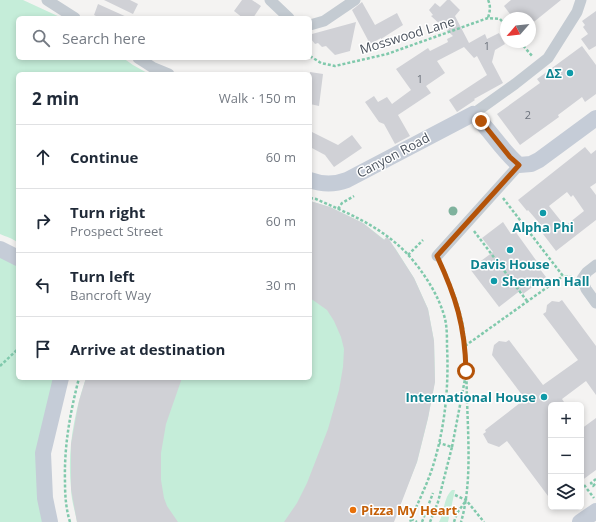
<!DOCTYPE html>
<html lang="en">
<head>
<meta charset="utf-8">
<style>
  :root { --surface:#fff; --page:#f2f2f3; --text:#1f2937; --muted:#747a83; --line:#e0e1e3 }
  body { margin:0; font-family:"Open Sans",sans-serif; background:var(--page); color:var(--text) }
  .controls { position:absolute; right:12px; bottom:12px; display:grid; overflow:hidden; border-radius:6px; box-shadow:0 2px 6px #0003 }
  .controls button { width:36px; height:36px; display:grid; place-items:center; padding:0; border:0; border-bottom:1px solid var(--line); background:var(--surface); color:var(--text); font:20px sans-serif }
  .compass { position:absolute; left:500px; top:12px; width:36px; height:36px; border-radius:50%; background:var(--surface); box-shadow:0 2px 6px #0003; rotate:242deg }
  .stop { position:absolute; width:12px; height:12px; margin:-9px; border:3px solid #b45309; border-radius:50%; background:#fff }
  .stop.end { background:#b45309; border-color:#fff; box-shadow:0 1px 4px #0008 }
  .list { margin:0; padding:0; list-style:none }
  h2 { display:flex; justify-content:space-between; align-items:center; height:52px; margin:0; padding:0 16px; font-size:17px }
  h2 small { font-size:13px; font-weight:400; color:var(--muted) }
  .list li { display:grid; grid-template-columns:26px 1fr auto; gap:12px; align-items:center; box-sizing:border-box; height:64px; padding:0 16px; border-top:1px solid var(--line) }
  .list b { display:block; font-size:15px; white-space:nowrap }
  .list p { margin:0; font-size:13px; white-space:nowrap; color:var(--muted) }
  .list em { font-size:13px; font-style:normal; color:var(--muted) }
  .icon { flex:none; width:22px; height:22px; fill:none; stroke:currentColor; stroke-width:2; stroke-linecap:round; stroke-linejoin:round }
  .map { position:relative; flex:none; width:596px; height:522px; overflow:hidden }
  .search { position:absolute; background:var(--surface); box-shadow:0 2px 6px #0003; left:16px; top:16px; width:296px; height:44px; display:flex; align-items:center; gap:10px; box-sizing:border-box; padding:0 14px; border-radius:6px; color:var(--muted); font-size:15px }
  .panel { position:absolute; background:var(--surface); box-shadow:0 2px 6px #0003; left:16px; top:72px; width:296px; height:308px; border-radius:6px }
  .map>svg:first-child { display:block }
  .green { fill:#c5edd9 }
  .building { fill:#d0d1d6; fill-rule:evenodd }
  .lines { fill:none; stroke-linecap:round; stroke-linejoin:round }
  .path { stroke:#80c9ac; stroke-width:2.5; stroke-dasharray:3 2; stroke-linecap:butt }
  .street { stroke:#c4cbd2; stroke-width:11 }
  .secondary { stroke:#c5ccd7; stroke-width:16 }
  .tree { fill:#7fb29d }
  .route { stroke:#b45309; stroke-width:5 }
  .culture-dot { fill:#0f9aa8; stroke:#fff; stroke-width:1.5 }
  .food-dot { fill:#e8710a; stroke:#fff; stroke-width:1.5 }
  .labels { text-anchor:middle; stroke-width:3; stroke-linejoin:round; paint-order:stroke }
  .number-label { font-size:11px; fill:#6c727c }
  .street-label { font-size:13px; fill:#4b535e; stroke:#fff }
  .culture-label { font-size:13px; font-weight:bold; fill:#0d838f; stroke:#fff; text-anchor:end }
  .food-label { font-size:13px; font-weight:bold; fill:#c56008; stroke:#fff; text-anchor:start }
</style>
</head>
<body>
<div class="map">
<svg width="596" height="522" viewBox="0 0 596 522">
  <rect width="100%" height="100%" fill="#f4f3f2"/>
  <!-- green -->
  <path class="green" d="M 0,0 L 23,0 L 62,18 L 18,18 L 18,58 L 123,58 L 133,65 L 149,74 L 18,74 L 18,243 C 13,238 6,237 0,234 Z
    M 310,201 L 330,207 L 363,223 L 395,248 L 414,278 L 428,309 L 434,341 L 435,381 L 428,418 L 417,462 L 393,522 L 77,522 C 75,511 71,499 71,488 C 67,451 74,413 86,378 L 310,378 Z
    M 0,249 L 18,258 L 18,378 L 61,378 L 43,453 L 50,522 L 0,522 Z
    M 452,490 L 455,490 L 448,522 L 439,522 C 445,512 443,498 452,490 Z"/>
  <!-- building -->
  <path class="building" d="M 104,0 L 130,0 L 138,4 L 133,14 Z
    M 242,0 L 252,0 L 261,6 L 253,18 L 243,18 L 234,11 Z
    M 447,0 L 450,0 L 460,10 L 455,16 L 469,43 L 485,34 L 487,39 L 499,33 L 505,44 L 495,50 L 492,62 L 503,83 L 474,99 L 475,100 L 457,112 L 449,100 L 487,75 L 477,56 L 474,58 L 464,47 L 437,61 L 445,73 L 426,86 L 431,93 L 398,115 L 410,136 L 395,144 L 384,124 L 379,122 L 365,102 L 374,96 L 378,102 L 387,97 L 392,104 L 411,90 L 396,69 L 428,48 L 430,51 L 448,42 L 447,39 L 453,36 L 431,16 L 433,15 L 429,10 L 435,3 L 440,7 Z
    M 511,0 L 561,0 L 530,25 L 530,18 L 513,18 L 504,6 Z
    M 362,2 L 375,25 L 397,13 L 403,25 L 381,39 L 381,38 L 370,44 L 352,10 Z
    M 98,4 L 129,18 L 100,18 L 94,15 Z
    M 596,11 L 596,46 L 589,50 L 581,39 L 588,34 L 583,27 L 585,25 L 582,21 Z
    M 356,22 L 350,51 L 335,55 L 326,46 L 322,47 L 318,43 L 315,44 L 311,39 L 312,34 Z
    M 582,46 L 596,65 L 596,94 L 585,102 L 582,97 L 558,115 L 559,117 L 520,145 L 497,114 L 540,83 L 537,79 Z
    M 310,72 L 323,74 L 319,106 L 310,104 Z
    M 310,131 L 338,145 L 352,135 L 362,148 L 334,167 L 325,155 L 310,147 Z
    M 585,147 L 591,154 L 596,150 L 596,183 L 590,187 L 596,195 L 596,220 L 556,251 L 543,234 L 546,231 L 528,210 L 527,211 L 518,200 ZM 567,192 L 571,197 L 573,195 L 584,211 L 565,226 L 549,206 Z
    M 310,201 L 330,207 L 363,223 L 384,240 L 387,236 L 414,278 L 428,309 L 434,341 L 435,382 L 428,418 L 417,462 L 394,522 L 284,522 L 297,503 L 307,483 L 328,429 L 339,390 L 343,367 L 344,349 L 341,337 L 334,321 L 327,310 L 310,298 Z
    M 503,222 L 511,234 L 515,231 L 538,263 L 536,264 L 546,277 L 523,294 L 521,290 L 499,307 L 470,269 L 493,252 L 482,238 Z
    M 562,300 L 596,346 L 596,395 L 586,381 L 562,399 L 566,405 L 551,405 L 551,500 L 507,441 L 499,447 L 488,443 L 483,434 L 486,432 L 485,430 L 525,399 L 492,355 L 494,345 L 499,341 L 506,342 L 509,340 L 543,385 L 578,360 L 543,314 L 546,312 L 547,305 L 552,301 L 559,302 Z
    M 86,378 L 182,378 L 166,424 L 161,453 L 161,480 L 164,498 L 167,506 L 178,522 L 77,522 L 71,489 L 71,444 L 79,401 Z
    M 596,418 L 596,470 L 581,481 L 581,429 Z"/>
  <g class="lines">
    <!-- path -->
    <path class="path" d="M 488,0 C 491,6 490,11 488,18
      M 520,42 L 533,57
      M 310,56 L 321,63 L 335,66 L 387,54 L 488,18 L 500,19 L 506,26
      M 310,198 L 316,199 C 345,212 373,223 398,245 C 418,262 442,298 446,324 C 447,331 447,339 447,346 C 449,387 445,429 432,469 C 426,487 417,504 410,522
      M 503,198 L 563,276 L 572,277
      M 338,209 L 342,203 L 354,196
      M 474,231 L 527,301
      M 408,255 L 423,240
      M 442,265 C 450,283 458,303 462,322 C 467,347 466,373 467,398 C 468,437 472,485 461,522
      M 465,346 L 563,276
      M 0,366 L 18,349
      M 452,447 L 465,379
      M 596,479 L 591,483 L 593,486 L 596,483
      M 581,481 L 594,498
      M 455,495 L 466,500 L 484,522
      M 411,519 L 417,522
      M 70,522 C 66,509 65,496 65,482 C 64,446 70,413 79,378
      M 422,522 L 433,493
      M 430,522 L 438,502 L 452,447 L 439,443
      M 454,522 L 457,513 L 465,502"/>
    <!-- street -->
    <path class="street" d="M 47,0 L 75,18
      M 270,0 L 289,18
      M 310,25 L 324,21 L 355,0
      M 138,58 L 152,67 L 169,74
      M 473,114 L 515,84 L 548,58 L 577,12 L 581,0
      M 437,256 L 519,165
      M 596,265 L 587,272 L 582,279 L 586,289 L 596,303"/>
    <!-- secondary -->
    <path class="secondary" d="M 310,180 C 323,185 334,185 347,180 L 473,114 C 490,129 501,150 519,165 L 531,164 L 539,160 L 596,118
      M 0,249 L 18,258
      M 50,522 L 45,498 L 43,453 L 61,378
      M 580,522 L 596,511"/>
  </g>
  <!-- trees -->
  <circle class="tree" cx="453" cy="211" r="4.5"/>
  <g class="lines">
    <!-- route -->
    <path class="route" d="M 466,371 C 465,326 456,297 437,256 L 519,165 L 510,157 L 481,121"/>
  </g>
  <!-- markers -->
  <g class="culture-dot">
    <circle cx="570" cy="73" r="4"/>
    <circle cx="543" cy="213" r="4"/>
    <circle cx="510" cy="250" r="4"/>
    <circle cx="494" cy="281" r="4"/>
    <circle cx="544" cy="397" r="4"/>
  </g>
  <circle class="food-dot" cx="353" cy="510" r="4"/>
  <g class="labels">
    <!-- number labels -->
    <g class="number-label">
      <text x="487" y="50">1</text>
      <text x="420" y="83">1</text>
      <text x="528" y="119">2</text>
    </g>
    <!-- street labels -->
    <g class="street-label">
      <text transform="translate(407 35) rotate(-17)" y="5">Mosswood Lane</text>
      <text transform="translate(393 155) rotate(-28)" y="5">Canyon Road</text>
    </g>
    <!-- culture labels -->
    <g class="culture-label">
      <text x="562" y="78">ΔΣ</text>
      <text x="543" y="232" text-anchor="middle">Alpha Phi</text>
      <text x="510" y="269" text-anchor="middle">Davis House</text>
      <text x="502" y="286" text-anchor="start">Sherman Hall</text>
      <text x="536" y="402">International House</text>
    </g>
    <!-- food labels -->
    <g class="food-label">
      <text x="361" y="515">Pizza My Heart</text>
    </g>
  </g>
</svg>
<div class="controls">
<button>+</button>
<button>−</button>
<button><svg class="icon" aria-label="layers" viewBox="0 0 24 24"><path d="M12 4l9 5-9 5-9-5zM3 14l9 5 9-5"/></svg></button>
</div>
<svg class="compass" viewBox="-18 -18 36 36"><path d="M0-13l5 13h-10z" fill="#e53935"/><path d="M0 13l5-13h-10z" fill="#747a83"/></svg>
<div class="stop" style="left:466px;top:371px"></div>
<div class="stop end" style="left:481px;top:121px"></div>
<div class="search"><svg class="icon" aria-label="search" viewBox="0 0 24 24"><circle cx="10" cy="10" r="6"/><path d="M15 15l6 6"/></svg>Search here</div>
<section class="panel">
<h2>2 min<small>Walk · 150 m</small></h2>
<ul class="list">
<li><svg class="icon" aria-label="ahead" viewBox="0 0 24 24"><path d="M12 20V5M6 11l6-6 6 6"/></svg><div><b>Continue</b></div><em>60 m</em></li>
<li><svg class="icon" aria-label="right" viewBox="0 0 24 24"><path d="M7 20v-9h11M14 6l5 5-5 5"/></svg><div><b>Turn right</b><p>Prospect Street</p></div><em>60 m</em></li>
<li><svg class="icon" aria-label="left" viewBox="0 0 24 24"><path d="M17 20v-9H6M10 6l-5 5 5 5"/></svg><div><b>Turn left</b><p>Bancroft Way</p></div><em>30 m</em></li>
<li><svg class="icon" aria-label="arrive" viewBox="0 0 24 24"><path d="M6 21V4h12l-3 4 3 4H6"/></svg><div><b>Arrive at destination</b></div></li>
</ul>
</section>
</div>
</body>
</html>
